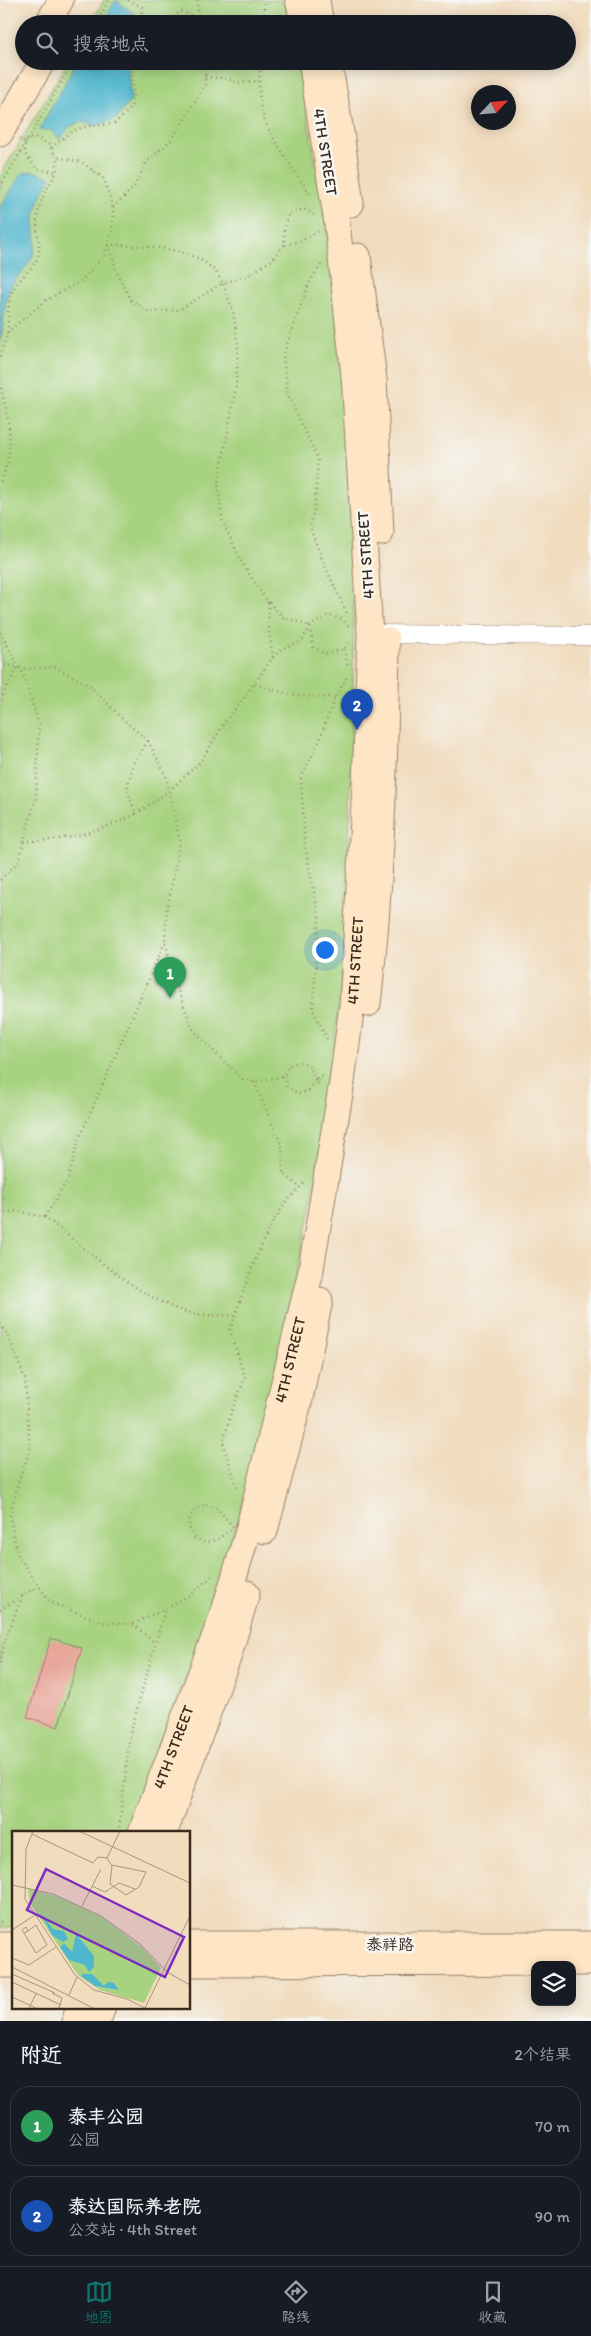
<!DOCTYPE html>
<html lang="zh">
<head>
<meta charset="utf-8">
<style>
  :root { --surface:#171b24; --page:#242831; --text:#f1f3f6; --muted:#9ea1a6; --line:#363941; --accent:#0f766e }
  body { margin:0; font-family:Itim,"LXGW WenKai TC",sans-serif; background:var(--page); color:var(--text) }
  .controls { position:absolute; right:15px; bottom:15px; display:grid; overflow:hidden; border-radius:10px; box-shadow:0 2px 12px #0003 }
  .controls button { width:45px; height:45px; display:grid; place-items:center; padding:0; border:0; border-bottom:1px solid var(--line); background:var(--surface); color:var(--text); font:25px sans-serif }
  .compass { position:absolute; left:471px; top:85px; width:45px; height:45px; border-radius:50%; background:var(--surface); box-shadow:0 2px 12px #0003; rotate:64deg }
  .you { position:absolute; left:324px; top:949px; width:18px; height:18px; margin:-12px; border:4px solid #fff; border-radius:50%; background:#1a73e8; box-shadow:0 0 0 8px #1a73e833 }
  .badge { display:grid; place-items:center; width:32px; height:32px; border-radius:50%; background:var(--accent); color:#fff; font-size:16px; font-weight:700 }
  .pin { position:absolute; translate:-50% -41px; filter:drop-shadow(0 1px 2px #0008) }
  .pin::after { content:''; position:absolute; top:26px; width:18px; height:15px; background:inherit; clip-path:polygon(0 0,100% 0,50% 100%) }
  .list { margin:0; padding:0; list-style:none }
  h2 { display:flex; justify-content:space-between; align-items:center; height:65px; margin:0; padding:0 20px; font-size:21px }
  h2 small { font-size:16px; font-weight:400; color:var(--muted) }
  .list li { display:grid; grid-template-columns:32px 1fr auto; gap:15px; align-items:center; box-sizing:border-box; height:80px; margin:0 10px 10px; padding:0 10px; border:1px solid var(--line); border-radius:20px }
  .list b { display:block; font-size:19px; white-space:nowrap }
  .list p { margin:0; font-size:16px; white-space:nowrap; color:var(--muted) }
  .list em { font-size:16px; font-style:normal; color:var(--muted) }
  .icon { flex:none; width:28px; height:28px; fill:none; stroke:currentColor; stroke-width:2; stroke-linecap:round; stroke-linejoin:round }
  .map { position:relative; flex:none; width:591px; height:2021px; overflow:hidden }
  .search { position:absolute; background:var(--surface); box-shadow:0 2px 12px #0003; left:15px; right:15px; top:15px; height:55px; display:flex; align-items:center; gap:12px; box-sizing:border-box; padding:0 18px; border-radius:28px; color:var(--muted); font-size:19px }
  .sheet { height:245px; background:var(--surface) }
  nav { display:flex; justify-content:space-around; align-items:center; box-sizing:border-box; height:70px; border-top:1px solid var(--line); background:var(--surface); font-size:14px; color:var(--muted) }
  nav a { display:grid; justify-items:center; gap:2px }
  nav .on { color:var(--accent) }
  .map>svg:first-child { display:block }
  .green { fill:#a7d380; stroke:#717e4f }
  .water { fill:#50b6ce; stroke:#467076 }
  .building { fill:#e8a69a }
  .lines { fill:none; stroke-linecap:round; stroke-linejoin:round }
  .street-casing { stroke:#96836e; stroke-width:19 }
  .secondary-casing { stroke:#96836e; stroke-width:27 }
  .path { stroke:#96836e; stroke-width:2.5; stroke-dasharray:1 4; stroke-linecap:butt }
  .street { stroke:#fff; stroke-width:18 }
  .secondary { stroke:#fde5c5; stroke-width:25 }
  .labels { text-anchor:middle; stroke-width:5; stroke-linejoin:round; paint-order:stroke }
  .street-label { font-size:16px; fill:#3b2a1e; stroke:#f6f6f2 }
  .inset-road { fill:none; stroke:#a8957e; stroke-width:1 }
  .view { fill:#7b2cbf; fill-opacity:0.15; stroke:#7b2cbf; stroke-width:2.5 }
  .inset-edge { fill:none; stroke:#3b2a1e; stroke-width:2.5 }
</style>
</head>
<body>
<div class="map">
<svg width="591" height="2021" viewBox="0 0 591 2021">
  <rect width="100%" height="100%" fill="#f6f6f2"/>
  <filter id="ink" filterUnits="userSpaceOnUse"><feTurbulence type="fractalNoise" baseFrequency=".02" numOctaves="2"/><feDisplacementMap in="SourceGraphic" scale="10" xChannelSelector="R" yChannelSelector="G"/><feConvolveMatrix kernelMatrix="1 2 1 2 8 2 1 2 1" color-interpolation-filters="sRGB"/></filter>
  <filter id="wash" filterUnits="userSpaceOnUse"><feTurbulence type="fractalNoise" baseFrequency=".0096" numOctaves="4" result="noise"/><feDisplacementMap in="SourceGraphic" scale="20" xChannelSelector="R" yChannelSelector="G"/><feGaussianBlur stdDeviation="1.12" result="paint"/><feColorMatrix in="noise" values="0 0 0 0 0 0 0 0 0 0 0 0 0 0 0 0 0 1.4 0 .05"/><feComposite in="paint" operator="in"/></filter>
  <g filter="url(#wash)">
    <rect width="100%" height="100%" fill="#f1dcbe"/>
    <!-- green -->
    <path class="green" d="M 104,0 L 285,0 L 290,24 L 90,24 Z
      M 68,61 L 298,61 L 333,263 L 354,534 L 353,702 L 347,927 L 332,1069 L 313,1201 L 269,1400 L 245,1495 L 216,1597 L 130,1832 L 14,1832 L 14,1928 L 0,1928 L 0,176 Z"/>
    <!-- water -->
    <path class="water" d="M 116,0 L 139,18 L 138,24 L 101,24 Z
      M 77,61 L 127,61 L 131,100 L 117,118 L 96,126 L 83,122 L 70,126 L 60,139 L 50,130 L 39,130 Z
      M 31,171 L 51,177 C 44,191 36,203 35,220 C 34,230 37,242 34,251 C 30,267 15,276 9,290 C 3,304 5,325 0,340 L 0,208 L 21,174 Z"/>
    <g id="blocks">
      <!-- building -->
      <path class="building" d="M 51,1638 L 82,1648 L 58,1727 L 27,1717 Z"/>
    </g>
  </g>
  <g filter="url(#ink)">
    <use href="#blocks" fill-opacity="0" stroke="#96836e" stroke-width="1"/>
    <g class="lines">
      <!-- street casing -->
      <g class="street-casing">
        <path id="street" d="M 374,634 L 591,636"/>
      </g>
      <!-- secondary casing -->
      <g class="secondary-casing">
        <g id="secondary">
          <path d="M 298,0 L 304,24"/>
          <path d="M 317,0 L 321,24"/>
          <path d="M 47,24 L 61,0"/>
          <path d="M 329,61 L 341,132 L 351,204"/>
          <path d="M 0,134 L 43,61"/>
          <path d="M 358,256 L 374,379 L 381,533"/>
          <path d="M 368,1004 C 382,883 385,762 387,640"/>
          <path d="M 265,1531 L 300,1399 L 320,1300"/>
          <path id="s1" d="M 141,1832 L 224,1611 L 248,1531 L 310,1275 L 342,1082 L 352,1005 L 365,786 L 370,634 L 354,376 L 337,223 L 311,61"/>
          <path d="M 165,1832 L 229,1655 L 247,1593"/>
          <path d="M 189,1944 L 591,1944"/>
          <path d="M 0,1945 L 14,1945"/>
          <path d="M 189,1964 L 591,1963"/>
          <path d="M 0,1965 L 14,1965"/>
          <path d="M 75,2021 L 78,2007"/>
          <path d="M 98,2021 L 103,2007"/>
        </g>
      </g>
      <!-- path -->
      <path class="path" d="M 128,0 L 142,7 L 141,24
        M 197,0 L 200,24
        M 96,24 L 109,0
        M 166,24 L 181,11 L 199,19
        M 264,24 L 264,0
        M 261,61 C 259,77 258,93 261,108 C 264,130 298,176 311,195
        M 205,77 L 225,78 L 239,83 L 259,81
        M 26,141 L 35,137 L 50,145 L 56,157
        M 51,148 C 77,125 81,126 114,124 C 119,119 128,113 131,106 C 136,96 131,74 133,61
        M 0,187 L 74,61
        M 113,208 L 134,187 L 147,162 L 172,139 L 186,117 L 205,85 L 205,61
        M 314,215 L 304,209 L 289,213 L 284,229 L 284,245 L 272,260 L 247,276 L 223,283 L 233,311 L 238,345 L 236,387 L 218,485 L 222,520 L 242,563 L 264,597 L 283,617 L 310,626 L 313,647 L 325,654 L 344,649 L 349,643
        M 108,244 C 143,248 183,244 211,267 C 216,271 219,278 223,283 L 179,310 L 149,312 L 131,300 L 118,275 Z
        M 285,245 L 301,241 L 319,231
        M 321,265 L 309,283 L 283,355 L 288,395 L 318,459 L 315,504 L 310,527 L 323,562 L 348,616
        M 8,332 C 8,317 7,300 15,287 C 22,276 34,268 38,256 C 41,246 37,236 37,225 C 36,206 47,188 57,172
        M 0,357 L 8,332 L 45,301 L 81,281 L 104,256 L 112,232 L 113,208 L 104,179 L 82,162 L 57,157 L 57,172 L 37,169 L 25,154 L 25,142 L 19,139
        M 0,383 C 8,421 17,445 0,483
        M 268,602 L 269,633 L 273,657 L 283,648 L 302,641 L 310,626 L 328,615 L 342,619 L 350,627
        M 0,632 L 23,674 L 39,724 L 36,797 L 18,862 L 0,880
        M 344,649 L 348,667
        M 0,664 L 28,669 L 55,667 L 89,685 L 126,722 L 148,741 L 166,776 L 180,842 L 167,909 L 165,940 L 174,979 L 192,1028 L 218,1056 L 243,1079 L 254,1082 L 284,1076 C 288,1062 299,1059 310,1066 L 315,1079 L 321,1080
        M 255,684 C 283,694 305,698 335,697
        M 0,700 L 18,667
        M 148,741 L 134,762 L 127,789 L 136,814 L 170,790 L 201,761 L 226,720 L 241,702 L 273,657
        M 24,841 C 63,842 101,831 136,814
        M 165,942 L 79,1139 L 68,1179 L 45,1217 C 87,1249 127,1289 177,1309 C 194,1316 217,1315 235,1316
        M 327,1039 L 313,1010 L 319,917 L 305,847 L 301,778 L 320,739 L 333,702 L 348,675
        M 284,1076 L 287,1086 L 298,1094 L 308,1091 L 315,1079 L 323,1075
        M 315,1079 L 320,1086
        M 254,1082 L 282,1146 L 283,1172 L 299,1187
        M 0,1213 L 17,1211 L 45,1217
        M 0,1324 L 7,1334 L 25,1379 L 30,1451 L 19,1479 L 10,1517 L 18,1556 L 50,1602 L 101,1622 L 133,1624 L 165,1609
        M 237,1487 L 223,1443 L 231,1413 L 245,1378 L 230,1330 L 251,1270 L 269,1228 L 286,1202 L 304,1183
        M 206,1505 L 217,1508 L 233,1527 L 218,1539 L 206,1543 L 195,1538 L 189,1527 C 189,1515 194,1507 206,1505 Z
        M 0,1610 L 38,1586
        M 133,1624 L 155,1643
        M 0,1663 L 6,1637 L 23,1595
        M 119,1832 L 130,1734 L 165,1609 L 193,1593 L 214,1574
        M 0,1922 L 14,1922"/>
      <!-- street -->
      <use href="#street" class="street"/>
      <!-- secondary -->
      <use href="#secondary" class="secondary"/>
    </g>
  </g>
  <g class="labels">
    <!-- street labels -->
    <g class="street-label">
      <text transform="translate(326 152) rotate(81)" y="6">4TH STREET</text>
      <text transform="translate(365 555) rotate(-94)" y="6">4TH STREET</text>
      <text dy="6" stroke="none"><textPath href="#s1" startOffset="901">4TH STREET</textPath></text>
      <text dy="6" stroke="none"><textPath href="#s1" startOffset="496">4TH STREET</textPath></text>
      <text dy="6" stroke="none"><textPath href="#s1" startOffset="91">4TH STREET</textPath></text>
      <text x="390" y="1950">泰祥路</text>
    </g>
  </g>
  <!-- overview -->
  <g transform="translate(12 1831)">
    <rect width="178" height="178" fill="#f1dcbe"/>
    <path d="M 16,58 L 44,65 L 90,86 L 131,117 L 149,137 L 132,172 L 88,159 L 66,144 L 18,72 Z" fill="#a7d380"/>
    <path d="M 28,81 L 41,98 L 52,100 L 56,108 L 51,111 L 40,104 ZM 64,103 L 82,125 L 82,136 L 77,141 L 73,134 L 57,129 L 48,116 L 52,112 L 60,121 ZM 71,143 L 80,143 L 92,155 L 96,151 L 102,152 L 107,159 L 83,155 L 69,145 Z" fill="#50b6ce"/>
    <path class="inset-road" d="M 21,0 L 14,18 L 13,68 L 63,144 L 82,159 L 115,168 L 133,177 L 178,85M 67,0 L 178,52M 20,3 L 81,32 L 86,26 L 95,27 L 100,35 L 98,53 L 114,64 L 127,56 L 134,41 L 100,34M 95,27 L 108,0M 0,54 L 41,63 L 89,85 L 128,113 L 155,141 L 178,154M 80,55 L 93,61 L 107,52 L 123,58M 70,75 L 89,38M 0,99 L 23,84M 12,102 L 16,100 L 24,94 L 35,114 L 24,122 L 12,102 L 10,99 L 14,96 L 16,100M 0,127 L 17,134 L 44,116M 0,136 L 81,177M 0,143 L 43,162M 0,151 L 49,174M 40,162 L 50,167 L 47,177M 57,164 L 65,146M 0,166 L 24,177M 17,177 L 24,163"/>
    <path class="view" d="M 34,38 L 172,106 L 153,146 L 15,79 Z"/>
    <rect width="178" height="178" class="inset-edge"/>
  </g>
</svg>
<div class="controls">
<button><svg class="icon" aria-label="layers" viewBox="0 0 24 24"><path d="M12 4l9 5-9 5-9-5zM3 14l9 5 9-5"/></svg></button>
</div>
<svg class="compass" viewBox="-18 -18 36 36"><path d="M0-13l5 13h-10z" fill="#e53935"/><path d="M0 13l5-13h-10z" fill="#9ea1a6"/></svg>
<div class="you"></div>
<div class="pin badge" style="left:170px;top:998px;background:#2e9e5b">1</div>
<div class="pin badge" style="left:357px;top:730px;background:#1a4fb4">2</div>
<div class="search"><svg class="icon" aria-label="search" viewBox="0 0 24 24"><circle cx="10" cy="10" r="6"/><path d="M15 15l6 6"/></svg>搜索地点</div>
</div>
<section class="sheet">
<h2>附近<small>2个结果</small></h2>
<ul class="list">
<li><span class="badge" style="background:#2e9e5b">1</span><div><b>泰丰公园</b><p>公园</p></div><em>70 m</em></li>
<li><span class="badge" style="background:#1a4fb4">2</span><div><b>泰达国际养老院</b><p>公交站 · 4th Street</p></div><em>90 m</em></li>
</ul>
</section>
<nav>
<a class="on"><svg class="icon" aria-label="map" viewBox="0 0 24 24"><path d="M3 6l6-2 6 2 6-2v14l-6 2-6-2-6 2zM9 4v14M15 6v14"/></svg>地图</a>
<a><svg class="icon" aria-label="directions" viewBox="0 0 24 24"><path d="M12 3l9 9-9 9-9-9zM9 14v-3h6M13 9l2 2-2 2"/></svg>路线</a>
<a><svg class="icon" aria-label="saved" viewBox="0 0 24 24"><path d="M7 4h10v16l-5-4-5 4z"/></svg>收藏</a>
</nav>
</body>
</html>
